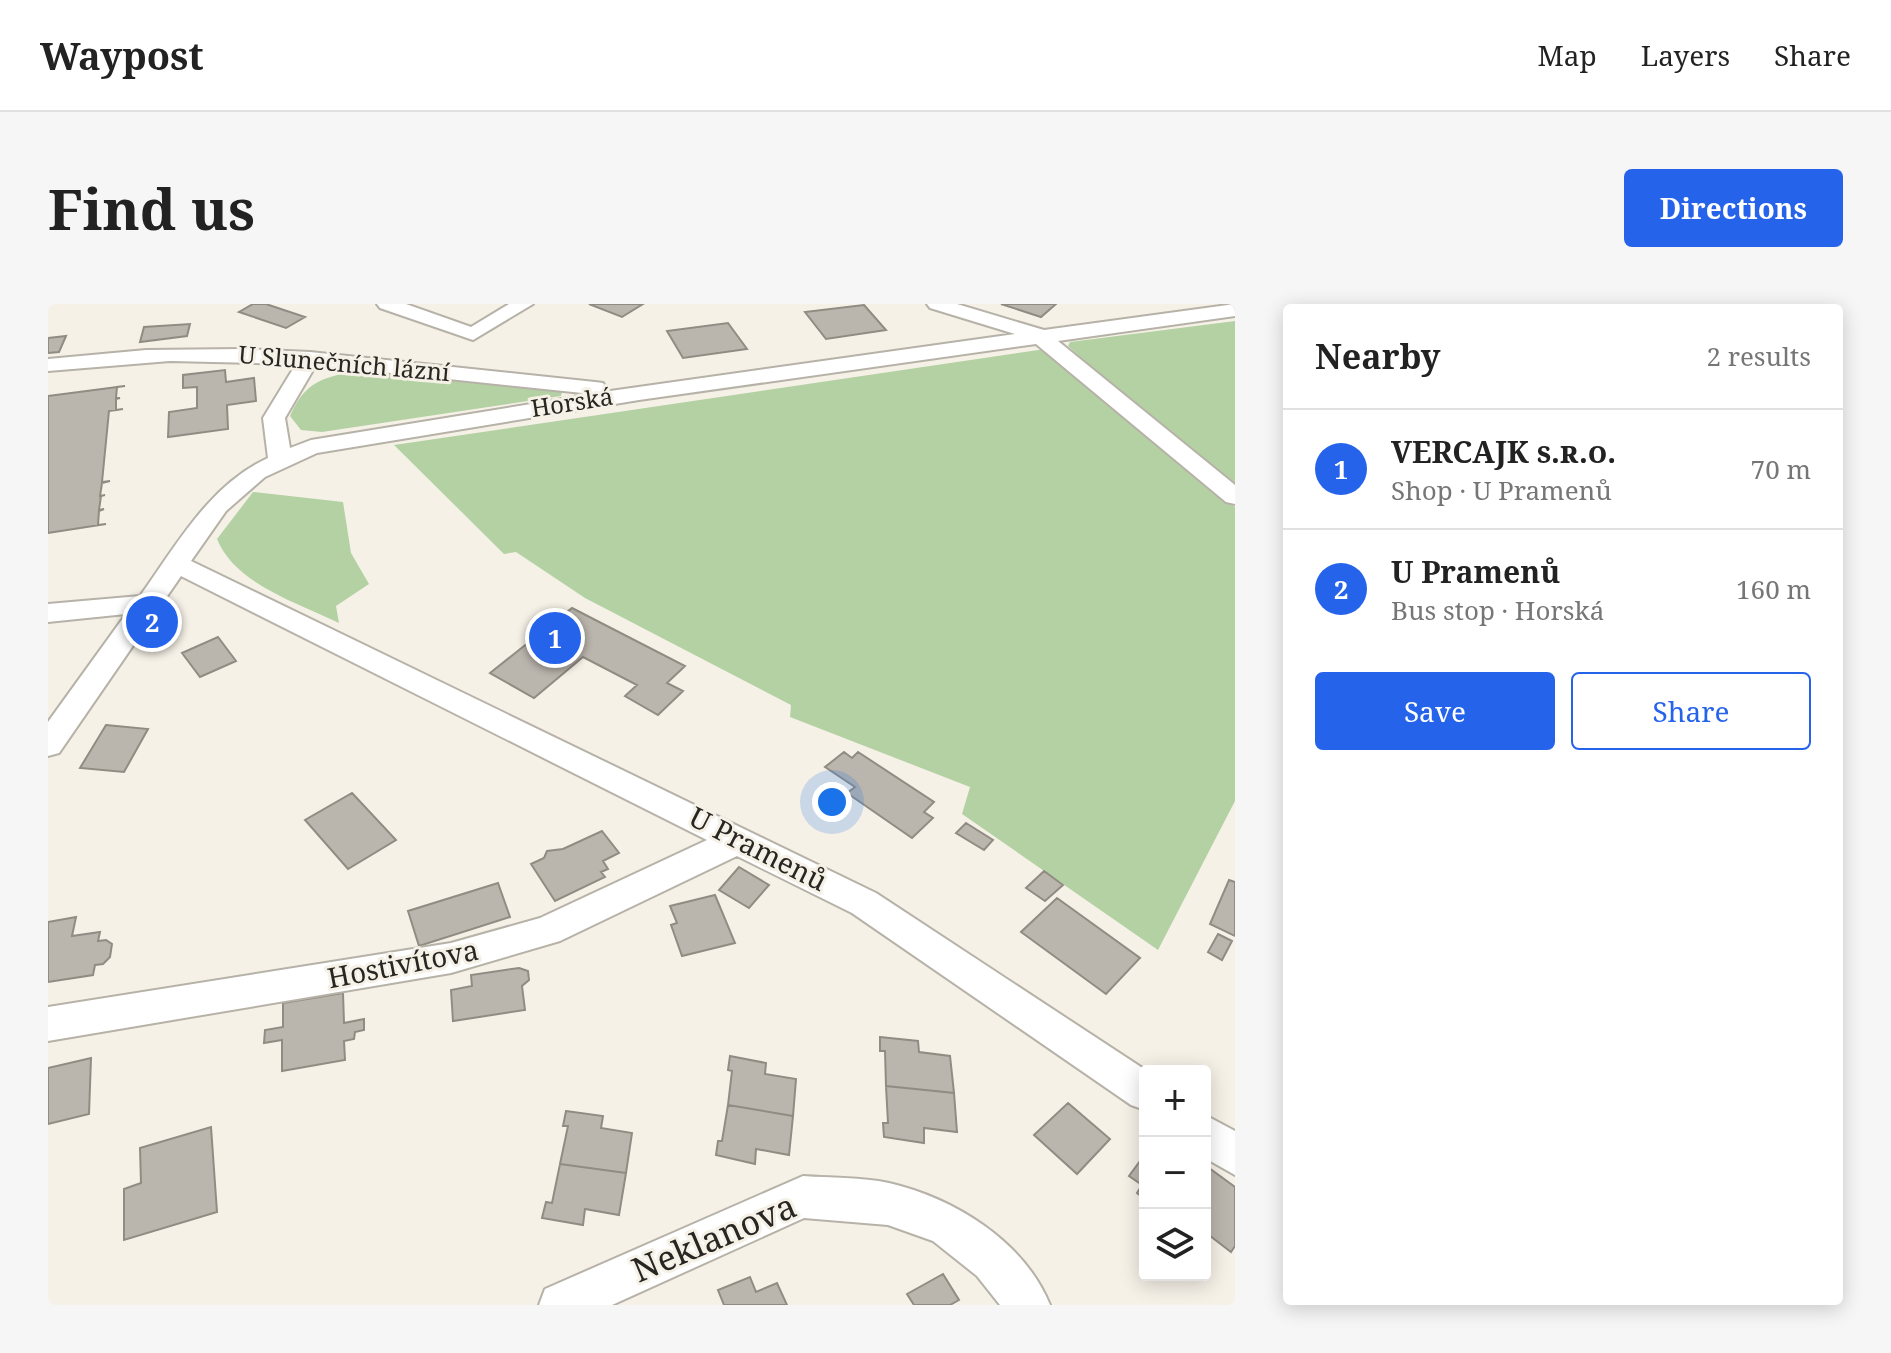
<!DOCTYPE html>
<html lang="en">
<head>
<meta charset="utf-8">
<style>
  :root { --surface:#fff; --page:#f6f6f6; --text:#222; --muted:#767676; --line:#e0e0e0; --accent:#2563eb }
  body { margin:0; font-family:"Noto Serif",serif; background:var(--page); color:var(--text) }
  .controls { position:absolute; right:24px; bottom:24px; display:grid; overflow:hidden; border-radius:8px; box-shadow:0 4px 20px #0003 }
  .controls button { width:72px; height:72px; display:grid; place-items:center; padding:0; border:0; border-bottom:2px solid var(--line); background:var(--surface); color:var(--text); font:40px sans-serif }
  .you { position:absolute; left:784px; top:498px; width:28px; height:28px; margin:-20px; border:6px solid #fff; border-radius:50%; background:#1a73e8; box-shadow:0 0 0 12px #1a73e833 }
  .badge { display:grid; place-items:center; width:52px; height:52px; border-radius:50%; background:var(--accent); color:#fff; font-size:26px; font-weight:700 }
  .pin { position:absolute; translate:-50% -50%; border:4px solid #fff; box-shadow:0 2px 8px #0006 }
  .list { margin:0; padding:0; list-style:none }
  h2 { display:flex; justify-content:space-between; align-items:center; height:104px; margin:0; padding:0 32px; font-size:34px }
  h2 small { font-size:26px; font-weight:400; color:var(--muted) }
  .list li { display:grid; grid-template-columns:52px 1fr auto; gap:24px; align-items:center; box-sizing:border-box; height:120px; padding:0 32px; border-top:2px solid var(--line) }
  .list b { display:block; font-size:30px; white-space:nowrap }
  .list p { margin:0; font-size:26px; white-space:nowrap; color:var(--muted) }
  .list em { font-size:26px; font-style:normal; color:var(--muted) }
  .actions { display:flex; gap:16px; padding:24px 32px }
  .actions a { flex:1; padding:18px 0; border:2px solid var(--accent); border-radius:8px; text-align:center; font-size:28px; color:var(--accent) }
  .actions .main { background:var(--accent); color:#fff }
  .icon { flex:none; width:44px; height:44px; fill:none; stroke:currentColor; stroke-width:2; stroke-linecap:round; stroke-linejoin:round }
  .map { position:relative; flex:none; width:1187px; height:1001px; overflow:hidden; border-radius:8px }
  header { display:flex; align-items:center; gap:48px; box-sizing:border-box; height:112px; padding:0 40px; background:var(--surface); border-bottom:2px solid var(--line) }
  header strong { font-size:38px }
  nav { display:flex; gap:44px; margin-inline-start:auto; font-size:28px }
  .intro { display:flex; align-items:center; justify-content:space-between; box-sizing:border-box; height:192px; padding:0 48px }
  h1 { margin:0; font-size:56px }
  .button { padding:20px 36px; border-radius:8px; background:var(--accent); color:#fff; font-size:28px; font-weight:700 }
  main { display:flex; gap:48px; padding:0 48px }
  aside { flex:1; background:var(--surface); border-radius:8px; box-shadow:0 4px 20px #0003 }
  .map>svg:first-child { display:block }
  .green { fill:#b3d1a3 }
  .building { fill:#bbb6ad; stroke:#918c83; stroke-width:2 }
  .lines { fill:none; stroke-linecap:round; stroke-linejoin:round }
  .street-casing { stroke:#b7b2a8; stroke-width:4 }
  .street { fill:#fff; fill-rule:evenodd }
  .labels { text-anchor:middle; stroke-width:6; stroke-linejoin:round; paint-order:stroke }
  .far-street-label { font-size:24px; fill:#282622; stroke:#f6f1e7 }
  .street-label { font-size:28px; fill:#282622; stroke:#f6f1e7 }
  .near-street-label { font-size:34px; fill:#282622; stroke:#f6f1e7 }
</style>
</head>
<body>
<header>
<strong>Waypost</strong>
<nav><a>Map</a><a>Layers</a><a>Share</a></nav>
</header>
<div class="intro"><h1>Find us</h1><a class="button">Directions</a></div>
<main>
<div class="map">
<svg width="1187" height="1001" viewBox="0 0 1187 1001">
  <rect width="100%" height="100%" fill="#f6f1e7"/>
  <!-- green -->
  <path class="green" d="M 1187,17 L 1187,194 L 1020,42 L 1022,38 Z
    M 1004,44 L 1187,203 L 1187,497 L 1110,646 L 914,510 L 922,483 L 742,413 L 743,401 L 537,294 L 468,248 L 456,250 L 346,141 Z
    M 308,67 L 322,67 L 514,88 L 513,92 L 274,128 L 253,126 L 242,112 C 257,78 273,74 308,67 Z
    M 205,188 L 295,198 L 303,249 L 321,280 L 288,302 L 291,319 C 250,299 187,280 169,235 Z"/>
  <!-- building -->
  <path class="building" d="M 205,0 L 218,0 L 257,13 L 238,24 L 191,8 Z
    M 541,0 L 595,0 L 574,13 Z
    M 953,0 L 1008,0 L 993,13 Z
    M 816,1 L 838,26 L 778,35 L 757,8 Z
    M 680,19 L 699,45 L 635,54 L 619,27 Z
    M 142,20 L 139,32 L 92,38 L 96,23 Z
    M 18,32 L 11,48 L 0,49 L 0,34 Z
    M 177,66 L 178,78 L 206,74 L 208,97 L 179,101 L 180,125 L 120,133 L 121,108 L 149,104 L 149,83 L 135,84 L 135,71 Z
    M 77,82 L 69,83 L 68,94 L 72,94 L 68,95 L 68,106 L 75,105 L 61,107 L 54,178 L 62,177 L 54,179 L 52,192 L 57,191 L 53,192 L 51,206 L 56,205 L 51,207 L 50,221 L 58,220 L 0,229 L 0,92 Z
    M 524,304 L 637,362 L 619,379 L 635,387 L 610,411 L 577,392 L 589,381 L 535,353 L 486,394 L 442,369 Z
    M 170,333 L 188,357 L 152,373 L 134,349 Z
    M 58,421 L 100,425 L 76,468 L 32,464 Z
    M 796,448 L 804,454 L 810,448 L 886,498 L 876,508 L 885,514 L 864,534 L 799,489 L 807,483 L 777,463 Z
    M 304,489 L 348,536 L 300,565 L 257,516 Z
    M 918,519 L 945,536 L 936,546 L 908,529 Z
    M 554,527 L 571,549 L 555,557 L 560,565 L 553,568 L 557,573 L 507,597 L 483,560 L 496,554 L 499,547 L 515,545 Z
    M 691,563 L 721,581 L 701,604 L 671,586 Z
    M 996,567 L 1015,581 L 997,597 L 978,584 Z
    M 1181,576 L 1187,578 L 1187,632 L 1162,620 Z
    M 450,579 L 462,613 L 371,642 L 360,607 Z
    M 667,591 L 687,639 L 634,652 L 623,621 L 629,619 L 622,602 Z
    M 1009,594 L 1092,654 L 1058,690 L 973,628 Z
    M 28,613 L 24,632 L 52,628 L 50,637 L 58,636 L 64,640 L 62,653 L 55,660 L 47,661 L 45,671 L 0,678 L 0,618 Z
    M 1170,630 L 1184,637 L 1174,656 L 1160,648 Z
    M 471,664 L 480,667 L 481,676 L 474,682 L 477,706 L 405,717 L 403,686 L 424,682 L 423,671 Z
    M 295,689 L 296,719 L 316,715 L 316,726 L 307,728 L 306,735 L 296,737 L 297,756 L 234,767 L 234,736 L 216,739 L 217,726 L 235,723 L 235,699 Z
    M 832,733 L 870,737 L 871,748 L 902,752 L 906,789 L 838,782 L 837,747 L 832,747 Z
    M 682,752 L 718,759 L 717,770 L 748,775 L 745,812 L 680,801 L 684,767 L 680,766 Z
    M 43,754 L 41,810 L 0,820 L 0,764 Z
    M 838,782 L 906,789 L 909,828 L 876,824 L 876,839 L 836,833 L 835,819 L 840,819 Z
    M 1020,799 L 1062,835 L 1029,870 L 986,831 Z
    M 680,801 L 745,812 L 741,851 L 708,845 L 707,860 L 668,851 L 670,837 L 674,837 Z
    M 518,807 L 555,812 L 553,824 L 584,829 L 578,869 L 512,860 L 520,822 L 515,822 Z
    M 163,823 L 169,908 L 76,936 L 76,885 L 93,879 L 92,844 Z
    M 1095,853 L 1097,854 L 1097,895 L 1089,889 L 1094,881 L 1081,872 Z
    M 512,860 L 578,869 L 571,911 L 537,905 L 535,921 L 494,914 L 498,898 L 504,899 Z
    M 1157,861 L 1187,883 L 1187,942 L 1183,948 L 1157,928 Z
    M 895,970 L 911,996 L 902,1001 L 866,1001 L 859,990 Z
    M 702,973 L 708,988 L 729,979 L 739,1001 L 676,1001 L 670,986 Z"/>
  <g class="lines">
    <!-- street casing -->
    <g class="street-casing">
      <path id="street" d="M 329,0 L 358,0 L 423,23 L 461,0 L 485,0 L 425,36 L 332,4 Z
        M 879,0 L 909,0 L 996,26 L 1187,0 L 1187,12 L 1010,37 L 1187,181 L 1187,200 L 1178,198 L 988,40 L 591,96 L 269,149 L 217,173 L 178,207 L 143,257 L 828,589 L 1099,767 L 1097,806 L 1083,801 L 804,609 L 689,552 L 512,637 L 403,669 L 0,737 L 0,703 L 403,639 L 492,614 L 659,536 L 133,272 L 11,449 L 0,452 L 0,418 L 78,310 L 0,318 L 0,300 L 92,292 C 128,242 161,181 220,154 L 215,114 L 248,60 L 122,57 L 0,67 L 0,55 L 98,46 L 195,45 L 262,48 L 547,78 L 555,79 L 558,84 L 555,88 L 967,30 L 882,4 ZM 268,61 L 544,90 L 263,136 L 242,144 L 237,114 Z
        M 1157,811 L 1187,827 L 1187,871 L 1157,854 Z
        M 755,872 C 783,874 814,873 841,879 C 906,894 976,937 1002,1001 L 952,1001 L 929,972 L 885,937 L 840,921 L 756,914 L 564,1001 L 491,1001 L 497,985 Z"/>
    </g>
    <!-- street -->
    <use href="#street" class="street"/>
  </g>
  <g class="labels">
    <!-- far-street labels -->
    <g class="far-street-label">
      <text transform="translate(296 60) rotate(5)" y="8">U Slunečních lázní</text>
      <text transform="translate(524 99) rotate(-9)" y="8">Horská</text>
    </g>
    <!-- street labels -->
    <g class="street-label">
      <text transform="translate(710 545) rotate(27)" y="10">U Pramenů</text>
      <text transform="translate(355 660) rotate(-11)" y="10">Hostivítova</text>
    </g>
    <!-- near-street labels -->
    <g class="near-street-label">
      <text transform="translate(666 934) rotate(-23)" y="12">Neklanova</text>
    </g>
  </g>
</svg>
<div class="controls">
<button>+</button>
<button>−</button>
<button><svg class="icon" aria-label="layers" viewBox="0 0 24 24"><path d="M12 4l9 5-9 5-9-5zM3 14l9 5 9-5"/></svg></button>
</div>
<div class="you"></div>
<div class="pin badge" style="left:507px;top:334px">1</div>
<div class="pin badge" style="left:104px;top:318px">2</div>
</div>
<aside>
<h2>Nearby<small>2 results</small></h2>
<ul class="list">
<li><span class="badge">1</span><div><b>VERCAJK s.ʀ.ᴏ.</b><p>Shop · U Pramenů</p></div><em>70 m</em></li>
<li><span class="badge">2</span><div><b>U Pramenů</b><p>Bus stop · Horská</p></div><em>160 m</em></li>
</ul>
<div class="actions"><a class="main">Save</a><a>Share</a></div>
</aside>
</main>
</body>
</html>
